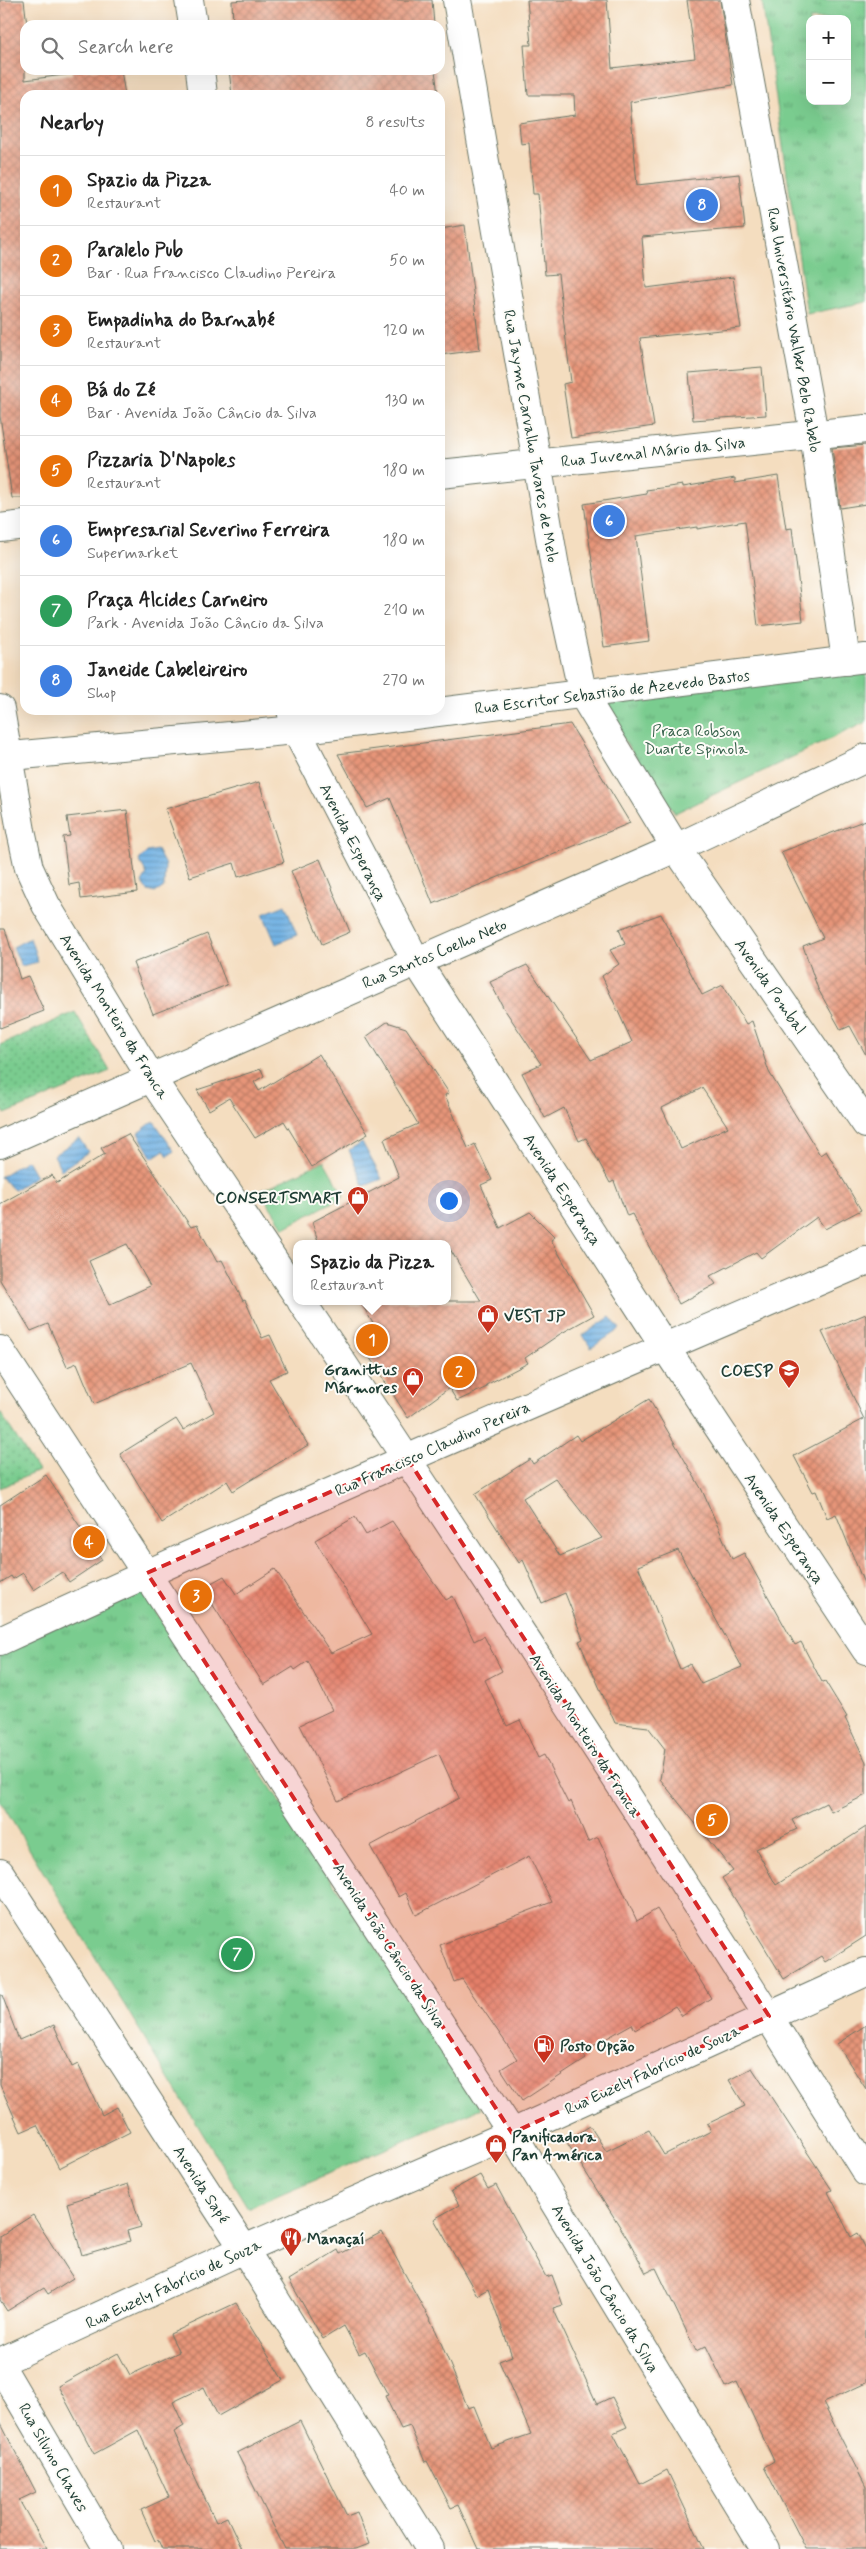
<!DOCTYPE html>
<html lang="en">
<head>
<meta charset="utf-8">
<style>
  :root { --surface:#fff; --page:#f6f6f6; --text:#222; --muted:#767676; --line:#e0e0e0; --accent:#c8321e }
  body { margin:0; font-family:Mynerve,sans-serif; background:var(--page); color:var(--text) }
  .controls { position:absolute; right:15px; top:15px; display:grid; overflow:hidden; border-radius:10px; box-shadow:0 5px 20px #0002 }
  .controls button { width:45px; height:45px; display:grid; place-items:center; padding:0; border:0; border-bottom:1px solid var(--line); background:var(--surface); color:var(--text); font:25px sans-serif }
  .you { position:absolute; left:448px; top:1200px; width:18px; height:18px; margin:-12px; border:4px solid #fff; border-radius:50%; background:#1a73e8; box-shadow:0 0 0 8px #1a73e833 }
  .badge { display:grid; place-items:center; width:32px; height:32px; border-radius:50%; background:var(--accent); color:#fff; font-size:16px; font-weight:700 }
  .pin { position:absolute; translate:-50% -50%; border:2px solid #fff; box-shadow:0 1px 5px #0006 }
  .popup { position:absolute; left:293px; top:1240px; width:158px; height:65px; box-sizing:border-box; display:grid; place-content:center; border-radius:10px; background:var(--surface); filter:drop-shadow(0 1px 4px #0005); font-size:16px; white-space:nowrap; color:var(--muted) }
  .popup b { font-size:19px; color:var(--text) }
  .popup::after { content:''; position:absolute; left:50%; top:100%; margin-left:-10px; border:10px solid transparent; border-top-color:var(--surface) }
  .list { margin:0; padding:0; list-style:none }
  h2 { display:flex; justify-content:space-between; align-items:center; height:65px; margin:0; padding:0 20px; font-size:21px }
  h2 small { font-size:16px; font-weight:400; color:var(--muted) }
  .list li { display:grid; grid-template-columns:32px 1fr auto; gap:15px; align-items:center; box-sizing:border-box; height:70px; padding:0 20px; border-top:1px solid var(--line) }
  .list b { display:block; font-size:19px; white-space:nowrap }
  .list p { margin:0; font-size:16px; white-space:nowrap; color:var(--muted) }
  .list em { font-size:16px; font-style:normal; color:var(--muted) }
  .icon { flex:none; width:28px; height:28px; fill:none; stroke:currentColor; stroke-width:2; stroke-linecap:round; stroke-linejoin:round }
  .map { position:relative; flex:none; width:866px; height:2549px; overflow:hidden }
  .search { position:absolute; background:var(--surface); box-shadow:0 5px 20px #0002; left:20px; top:20px; width:425px; height:55px; display:flex; align-items:center; gap:12px; box-sizing:border-box; padding:0 18px; border-radius:15px; color:var(--muted); font-size:19px }
  .panel { position:absolute; background:var(--surface); box-shadow:0 5px 20px #0002; left:20px; top:90px; width:425px; height:625px; border-radius:15px }
  .map>svg:first-child { display:block }
  .grass { fill:url(#grass-dots); stroke:#4c8462 }
  .park { fill:url(#park-tufts); stroke:#4c8462; fill-rule:evenodd }
  .garden { fill:#7acc8f; stroke:#4c8462 }
  .water { fill:url(#water-rules); stroke:#47768c }
  .building { fill:url(#building-cross-hatch); fill-rule:evenodd }
  .lines { fill:none; stroke-linecap:round; stroke-linejoin:round }
  .minor-casing { stroke:#6a7565; stroke-width:30 }
  .major-casing { stroke:#6a7565; stroke-width:30 }
  .minor { stroke:#fff; stroke-width:28 }
  .major { stroke:#fff; stroke-width:28 }
  .marked { fill:#d62828; fill-opacity:0.2; stroke:#d62828; stroke-width:4; stroke-dasharray:10 6; stroke-linejoin:round }
  .labels { text-anchor:middle; stroke-width:4; stroke-linejoin:round; paint-order:stroke }
  .street-label { font-size:16px; fill:#1f3d34; stroke:#fdfcf7 }
  .park-label { font-size:16px; fill:#36614b; stroke:#fdfcf7 }
  .poi-label { font-size:16px; font-weight:bold; fill:#1f3d34; stroke:#fdfcf7; text-anchor:start }
</style>
</head>
<body>
<div class="map">
<svg width="866" height="2549" viewBox="0 0 866 2549">
  <defs>
    <pattern id="grass-dots" width="8" height="8" patternUnits="userSpaceOnUse" patternTransform="scale(1.25)"><rect width="8" height="8" fill="#7acc8f"/><path d="M2 2h.1M6 6h.1" fill="none" stroke="#63a776" stroke-width="1.8" stroke-linecap="round"/></pattern>
    <pattern id="park-tufts" width="24" height="20" patternUnits="userSpaceOnUse" patternTransform="scale(1.25)"><rect width="24" height="20" fill="#7acc8f"/><path d="M3 7l-1-3M5 7V3M7 7l1-3M15 17l-1-3M17 17v-4M19 17l1-3" fill="none" stroke="#63a776"/></pattern>
    <pattern id="water-rules" width="6" height="5" patternUnits="userSpaceOnUse" patternTransform="scale(1.25)"><rect width="6" height="5" fill="#6fb0e3"/><path d="M0 2.5h6" fill="none" stroke="#5b90b9"/></pattern>
    <pattern id="building-cross-hatch" width="8" height="8" patternUnits="userSpaceOnUse" patternTransform="scale(1.25)"><rect width="8" height="8" fill="#e79579"/><path d="M0 0l8 8M0 8l8-8" fill="none" stroke="#bb7b64"/></pattern>
  </defs>
  <rect width="100%" height="100%" fill="#fdfcf7"/>
  <filter id="ink" filterUnits="userSpaceOnUse"><feTurbulence type="fractalNoise" baseFrequency=".02" numOctaves="2"/><feDisplacementMap in="SourceGraphic" scale="10" xChannelSelector="R" yChannelSelector="G"/><feConvolveMatrix kernelMatrix="1 2 1 2 8 2 1 2 1" color-interpolation-filters="sRGB"/></filter>
  <filter id="wash" filterUnits="userSpaceOnUse"><feTurbulence type="fractalNoise" baseFrequency=".0096" numOctaves="4" result="noise"/><feDisplacementMap in="SourceGraphic" scale="20" xChannelSelector="R" yChannelSelector="G"/><feGaussianBlur stdDeviation="1.12" result="paint"/><feColorMatrix in="noise" values="0 0 0 0 0 0 0 0 0 0 0 0 0 0 0 0 0 1.4 0 .05"/><feComposite in="paint" operator="in"/></filter>
  <g filter="url(#wash)">
    <rect width="100%" height="100%" fill="#f4ddbf"/>
    <!-- grass -->
    <path class="grass" d="M 75,1012 L 110,1071 L 5,1114 L 0,1105 L 0,1045 Z
      M 0,1412 L 38,1471 L 0,1488 Z"/>
    <!-- park -->
    <path class="park" d="M 762,0 L 866,0 L 866,302 L 807,314 ZM 810,19 L 847,19 L 847,101 L 810,101 Z
      M 866,667 L 866,722 L 675,813 L 588,689 Z
      M 134,1579 L 481,2108 L 248,2208 L 0,1801 L 0,1637 Z"/>
    <!-- garden -->
    <path class="garden" d="M 324,1161 L 344,1196 L 284,1228 L 260,1191 Z"/>
    <!-- water -->
    <path class="water" d="M 157,850 L 165,865 L 164,887 L 155,893 L 148,891 L 142,883 L 147,874 L 139,860 L 147,852 Z
      M 285,905 L 297,935 L 276,944 L 263,914 Z
      M 30,938 L 38,962 L 21,966 L 13,947 Z
      M 154,1121 L 174,1151 L 168,1156 L 164,1150 L 152,1158 L 138,1133 Z
      M 79,1138 L 88,1152 L 61,1170 L 54,1155 Z
      M 362,1142 L 382,1179 L 364,1186 L 349,1150 Z
      M 27,1160 L 36,1176 L 14,1190 L 0,1177 Z
      M 610,1317 L 620,1329 L 591,1348 L 583,1335 Z"/>
    <g id="blocks">
      <!-- building -->
      <path class="building" d="M 0,0 L 24,0 L 27,25 L 25,25 L 25,80 L 72,74 L 72,70 L 121,70 L 125,95 L 25,95 L 25,498 L 12,498 L 0,416 Z
        M 246,0 L 432,0 L 434,25 L 233,25 L 232,1 Z
        M 527,0 L 607,0 L 612,68 L 695,58 L 687,0 L 720,0 L 733,85 L 630,102 L 637,185 L 739,174 L 745,228 L 642,237 L 646,288 L 733,277 L 741,328 L 640,338 L 654,426 L 571,438 L 563,384 L 571,382 L 558,274 L 545,275 L 538,194 L 533,194 L 529,143 L 521,144 L 519,123 L 575,115 L 574,95 L 528,95 L 524,45 L 531,45 Z
        M 229,70 L 435,70 L 438,95 L 232,95 Z
        M 465,225 L 480,350 L 440,355 L 440,229 Z
        M 762,367 L 766,415 L 693,420 L 689,373 Z
        M 866,445 L 866,504 L 840,508 L 832,448 Z
        M 778,476 L 786,529 L 792,528 L 803,621 L 758,626 L 745,521 L 697,529 L 697,527 L 636,536 L 649,641 L 604,647 L 584,504 L 647,494 L 646,490 L 683,485 L 683,487 L 735,478 L 735,483 Z
        M 570,724 L 630,823 L 433,904 L 390,798 L 367,808 L 338,754 Z
        M 259,782 L 284,862 L 238,877 L 234,863 L 190,877 L 165,809 Z
        M 127,810 L 137,892 L 81,899 L 79,883 L 69,885 L 63,837 L 70,836 L 67,817 Z
        M 866,820 L 866,1055 L 850,1026 L 841,1030 L 818,989 L 803,946 L 823,938 L 781,852 Z
        M 320,859 L 350,932 L 322,944 L 291,871 Z
        M 661,914 L 702,995 L 723,985 L 746,1024 L 752,1021 L 769,1072 L 820,1155 L 826,1151 L 861,1210 L 825,1229 L 817,1217 L 761,1258 L 756,1252 L 710,1276 L 716,1284 L 679,1304 L 632,1214 L 627,1216 L 614,1181 L 610,1183 L 586,1138 L 579,1141 L 564,1108 L 545,1118 L 522,1073 L 541,1064 L 503,1007 L 490,982 L 527,965 L 591,1060 L 632,1042 L 602,976 L 619,964 L 610,950 L 625,944 L 619,929 ZM 702,1088 L 728,1127 L 681,1149 L 662,1108 Z
        M 0,929 L 5,929 L 20,979 L 28,976 L 44,1011 L 0,1028 Z
        M 207,934 L 227,985 L 153,1014 L 133,963 Z
        M 387,1022 L 406,1028 L 449,1093 L 445,1095 L 468,1148 L 475,1144 L 492,1180 L 481,1185 L 500,1228 L 530,1212 L 555,1237 L 551,1240 L 594,1315 L 560,1334 L 525,1358 L 528,1363 L 486,1385 L 487,1387 L 457,1401 L 449,1388 L 408,1418 L 356,1336 L 375,1327 L 360,1301 L 481,1301 L 447,1244 L 319,1244 L 312,1222 L 399,1177 L 384,1139 L 418,1124 L 366,1037 Z
        M 319,1054 L 368,1134 L 312,1167 L 284,1121 L 255,1138 L 229,1098 L 209,1110 L 197,1090 L 261,1069 L 264,1076 L 254,1082 L 259,1091 Z
        M 128,1134 L 191,1227 L 197,1225 L 217,1262 L 222,1260 L 243,1301 L 245,1300 L 262,1338 L 270,1335 L 287,1371 L 269,1379 L 308,1445 L 233,1491 L 227,1481 L 162,1523 L 120,1454 L 176,1419 L 183,1430 L 214,1412 L 191,1363 L 94,1404 L 77,1363 L 67,1367 L 48,1324 L 31,1331 L 0,1280 L 0,1204 L 52,1175 L 57,1183 L 105,1154 L 101,1148 ZM 127,1244 L 150,1286 L 109,1305 L 89,1261 Z
        M 866,1314 L 866,1586 L 865,1586 L 836,1514 L 827,1518 L 816,1491 L 813,1492 L 794,1456 L 864,1419 L 822,1332 Z
        M 649,1399 L 702,1490 L 732,1559 L 744,1553 L 795,1645 L 801,1642 L 822,1682 L 825,1681 L 847,1717 L 845,1718 L 866,1762 L 866,1795 L 831,1812 L 826,1803 L 792,1820 L 797,1829 L 756,1849 L 776,1885 L 866,1827 L 866,1936 L 825,1962 L 821,1956 L 784,1979 L 722,1878 L 733,1871 L 660,1779 L 665,1749 L 648,1727 L 615,1723 L 579,1641 L 583,1639 L 565,1593 L 542,1603 L 523,1560 L 519,1563 L 475,1494 L 530,1459 L 533,1464 L 576,1435 L 580,1441 ZM 555,1478 L 602,1538 L 560,1556 L 523,1498 ZM 678,1550 L 742,1667 L 701,1684 L 690,1664 L 680,1669 L 638,1566 Z
        M 46,1475 L 102,1560 L 69,1582 L 62,1572 L 34,1590 L 23,1573 L 13,1579 L 11,1576 L 0,1583 L 0,1505 Z
        M 355,1517 L 366,1535 L 392,1521 L 446,1600 L 453,1596 L 474,1641 L 484,1636 L 502,1671 L 485,1680 L 507,1726 L 520,1720 L 538,1758 L 544,1755 L 568,1803 L 571,1801 L 588,1842 L 598,1837 L 637,1921 L 657,1909 L 711,1998 L 682,2016 L 675,2006 L 635,2030 L 632,2024 L 582,2052 L 586,2059 L 522,2101 L 501,2069 L 517,2059 L 462,1979 L 454,1982 L 440,1945 L 552,1902 L 529,1856 L 416,1915 L 406,1893 L 399,1897 L 370,1846 L 459,1798 L 439,1754 L 338,1801 L 300,1725 L 332,1710 L 308,1661 L 295,1670 L 293,1667 L 264,1685 L 202,1588 L 224,1576 L 236,1594 L 275,1569 L 331,1653 L 372,1634 L 315,1540 Z
        M 0,1995 L 2,1995 L 19,2040 L 54,2025 L 72,2067 L 78,2064 L 102,2115 L 117,2107 L 130,2132 L 59,2168 L 37,2125 L 21,2132 L 0,2085 Z
        M 866,2025 L 866,2089 L 837,2044 Z
        M 752,2068 L 832,2190 L 828,2192 L 851,2237 L 858,2233 L 866,2249 L 866,2383 L 823,2403 L 866,2487 L 866,2549 L 806,2549 L 764,2467 L 774,2461 L 737,2382 L 726,2387 L 706,2346 L 696,2351 L 656,2268 L 646,2273 L 629,2241 L 566,2141 L 590,2126 L 606,2151 L 649,2130 L 664,2155 L 711,2131 L 707,2124 L 745,2106 L 729,2080 Z
        M 480,2175 L 488,2189 L 496,2185 L 546,2277 L 552,2275 L 563,2305 L 553,2308 L 597,2404 L 612,2397 L 627,2427 L 613,2433 L 640,2484 L 667,2470 L 704,2549 L 478,2549 L 458,2505 L 451,2508 L 427,2461 L 425,2462 L 410,2426 L 401,2429 L 385,2396 L 388,2395 L 365,2351 L 359,2354 L 344,2326 L 323,2339 L 289,2280 L 338,2250 L 340,2254 L 382,2232 L 436,2331 L 468,2408 L 474,2406 L 491,2448 L 531,2434 L 499,2361 L 512,2356 L 488,2289 L 477,2295 L 434,2219 L 459,2205 L 451,2191 Z
        M 128,2184 L 141,2227 L 127,2231 L 130,2241 L 82,2255 L 67,2203 Z
        M 33,2215 L 73,2278 L 48,2294 L 44,2288 L 7,2311 L 0,2300 L 0,2236 Z
        M 236,2303 L 283,2380 L 218,2416 L 204,2387 L 173,2402 L 184,2426 L 174,2432 L 196,2480 L 216,2522 L 227,2517 L 242,2549 L 162,2549 L 158,2540 L 155,2541 L 141,2510 L 169,2497 L 138,2430 L 94,2454 L 58,2386 L 118,2353 L 130,2375 L 179,2352 L 170,2334 Z
        M 300,2421 L 347,2516 L 357,2512 L 369,2544 L 356,2549 L 285,2549 L 237,2453 Z
        M 0,2422 L 36,2492 L 19,2500 L 47,2549 L 0,2549 Z"/>
    </g>
  </g>
  <g filter="url(#ink)">
    <use href="#blocks" fill-opacity="0" stroke="#6a7565" stroke-width="1"/>
    <g class="lines">
      <!-- minor casing -->
      <g class="minor-casing">
        <path id="minor" d="M 457,0 L 555,567 L 583,695 L 676,848 L 866,1124
          M 735,0 L 814,434 L 846,661
          M 0,709 L 21,831 L 29,868 L 46,905 L 150,1076 L 297,1295
          M 301,1301 C 494,1588 683,1878 866,2172
          M 0,1641 C 286,1509 576,1385 866,1261
          M 0,1873 L 244,2249 L 430,2549
          M 0,2362 L 244,2249 L 512,2133 L 866,1972
          M 0,2365 L 108,2549"/>
      </g>
      <!-- major casing -->
      <g class="major-casing">
        <path id="major" d="M 189,0 L 193,25
          M 200,70 L 203,95
          M 440,474 L 866,429
          M 0,528 L 25,525
          M 291,710 L 296,730 L 416,961 L 665,1347 L 866,1650
          M 0,757 L 296,730 L 866,658
          M 0,1144 L 676,848 L 866,758
          M 0,1350 L 512,2133 L 765,2549"/>
      </g>
      <!-- minor -->
      <use href="#minor" class="minor"/>
      <!-- major -->
      <use href="#major" class="major"/>
    </g>
  </g>
  <!-- marked area -->
  <path class="marked" d="M 407,1458 L 769,2016 L 512,2133 L 147,1573 Z"/>
  <!-- icons -->
  <defs>
    <g id="shop-pin" transform="scale(1.125)"><path d="M0 17L-7.5 6A9.5 9.5 0 1 1 7.5 6Z" fill="#c8321e" stroke="#fdfcf7"/><path d="M-5-2.5h2.3a2.7 3.5 0 0 1 5.4 0H5L5.5 6h-11ZM-1.5-2.5h3a1.5 2.3 0 0 0-3 0Z" fill="#fff"/></g>
    <g id="university-pin" transform="scale(1.125)"><path d="M0 17L-7.5 6A9.5 9.5 0 1 1 7.5 6Z" fill="#c8321e" stroke="#fdfcf7"/><path d="M0-5L7-2L0 1L-7-2ZM-4 1L0 2.5L4 1V4Q0 6-4 4Z" fill="#fff"/></g>
    <g id="fuel-pin" transform="scale(1.125)"><path d="M0 17L-7.5 6A9.5 9.5 0 1 1 7.5 6Z" fill="#c8321e" stroke="#fdfcf7"/><path d="M-5.5-6h7V0h2V4h1.3V-2.5L3-4.5l.8-.8L6-3V5H2.5V1h-1V6h-7ZM-4.2-4.7v3.2H.2V-4.7Z" fill="#fff"/></g>
    <g id="restaurant-pin" transform="scale(1.125)"><path d="M0 17L-7.5 6A9.5 9.5 0 1 1 7.5 6Z" fill="#c8321e" stroke="#fdfcf7"/><path d="M-5-6h1v4h1v-4h1v4h1v-4h1v5L-1.5 .5V6h-2V.5L-5-1ZM5-6V6H3V1.5H1.5Q1.5-4 5-6Z" fill="#fff"/></g>
  </defs>
  <g fill-rule="evenodd">
    <use href="#shop-pin" x="358" y="1197"/>
    <use href="#shop-pin" x="488" y="1315"/>
    <use href="#university-pin" x="789" y="1370"/>
    <use href="#shop-pin" x="413" y="1378"/>
    <use href="#fuel-pin" x="544" y="2045"/>
    <use href="#shop-pin" x="496" y="2145"/>
    <use href="#restaurant-pin" x="291" y="2238"/>
  </g>
  <g class="labels">
    <!-- street labels -->
    <g class="street-label">
      <text transform="translate(795 330) rotate(80)" y="6">Rua Universitário Walber Belo Rabelo</text>
      <text transform="translate(532 436) rotate(80)" y="6">Rua Jayme Carvalho Tavares de Melo</text>
      <text transform="translate(653 451) rotate(-6)" y="6">Rua Juvenal Mário da Silva</text>
      <text transform="translate(612 691) rotate(-7)" y="6">Rua Escritor Sebastião de Azevedo Bastos</text>
      <text transform="translate(354 842) rotate(63)" y="6">Avenida Esperança</text>
      <text transform="translate(434 953) rotate(-23)" y="6">Rua Santos Coelho Neto</text>
      <text transform="translate(771 986) rotate(55)" y="6">Avenida Pombal</text>
      <text transform="translate(115 1016) rotate(58)" y="6">Avenida Monteiro da Franca</text>
      <text transform="translate(563 1189) rotate(57)" y="6">Avenida Esperança</text>
      <text transform="translate(432 1448) rotate(-24)" y="6">Rua Francisco Claudino Pereira</text>
      <text transform="translate(785 1528) rotate(56)" y="6">Avenida Esperança</text>
      <text transform="translate(586 1735) rotate(57)" y="6">Avenida Monteiro da Franca</text>
      <text transform="translate(390 1945) rotate(57)" y="6">Avenida João Câncio da Silva</text>
      <text transform="translate(652 2069) rotate(-25)" y="6">Rua Euzely Fabrício de Souza</text>
      <text transform="translate(202 2184) rotate(57)" y="6">Avenida Sapé</text>
      <text transform="translate(173 2283) rotate(-25)" y="6">Rua Euzely Fabrício de Souza</text>
      <text transform="translate(606 2288) rotate(59)" y="6">Avenida João Câncio da Silva</text>
      <text transform="translate(54 2457) rotate(60)" y="6">Rua Silvino Chaves</text>
    </g>
    <!-- park labels -->
    <g class="park-label">
      <text x="696" y="736">Praca Robson<tspan x="696" dy="18">Duarte Spinola</tspan></text>
    </g>
    <!-- poi labels -->
    <g class="poi-label">
      <text x="342" y="1203" text-anchor="end">CONSERTSMART</text>
      <text x="504" y="1321">VEST JP</text>
      <text x="397" y="1375" text-anchor="end">Granittus<tspan x="397" dy="18">Mármores</tspan></text>
      <text x="773" y="1376" text-anchor="end">COESP</text>
      <text x="560" y="2051">Posto Opção</text>
      <text x="512" y="2142">Panificadora<tspan x="512" dy="18">Pan América</tspan></text>
      <text x="307" y="2244">Manaçaí</text>
    </g>
  </g>
</svg>
<div class="controls">
<button>+</button>
<button>−</button>
</div>
<div class="you"></div>
<div class="pin badge" style="left:372px;top:1340px;background:#e8710a">1</div>
<div class="popup"><b>Spazio da Pizza</b>Restaurant</div>
<div class="pin badge" style="left:459px;top:1372px;background:#e8710a">2</div>
<div class="pin badge" style="left:196px;top:1596px;background:#e8710a">3</div>
<div class="pin badge" style="left:89px;top:1542px;background:#e8710a">4</div>
<div class="pin badge" style="left:712px;top:1820px;background:#e8710a">5</div>
<div class="pin badge" style="left:609px;top:521px;background:#3f7fe0">6</div>
<div class="pin badge" style="left:237px;top:1954px;background:#2e9e5b">7</div>
<div class="pin badge" style="left:702px;top:205px;background:#3f7fe0">8</div>
<div class="search"><svg class="icon" aria-label="search" viewBox="0 0 24 24"><circle cx="10" cy="10" r="6"/><path d="M15 15l6 6"/></svg>Search here</div>
<section class="panel">
<h2>Nearby<small>8 results</small></h2>
<ul class="list">
<li><span class="badge" style="background:#e8710a">1</span><div><b>Spazio da Pizza</b><p>Restaurant</p></div><em>40 m</em></li>
<li><span class="badge" style="background:#e8710a">2</span><div><b>Paralelo Pub</b><p>Bar · Rua Francisco Claudino Pereira</p></div><em>50 m</em></li>
<li><span class="badge" style="background:#e8710a">3</span><div><b>Empadinha do Barnabé</b><p>Restaurant</p></div><em>120 m</em></li>
<li><span class="badge" style="background:#e8710a">4</span><div><b>Bá do Zé</b><p>Bar · Avenida João Câncio da Silva</p></div><em>130 m</em></li>
<li><span class="badge" style="background:#e8710a">5</span><div><b>Pizzaria D'Napoles</b><p>Restaurant</p></div><em>180 m</em></li>
<li><span class="badge" style="background:#3f7fe0">6</span><div><b>Empresarial Severino Ferreira</b><p>Supermarket</p></div><em>180 m</em></li>
<li><span class="badge" style="background:#2e9e5b">7</span><div><b>Praça Alcides Carneiro</b><p>Park · Avenida João Câncio da Silva</p></div><em>210 m</em></li>
<li><span class="badge" style="background:#3f7fe0">8</span><div><b>Janeide Cabeleireiro</b><p>Shop</p></div><em>270 m</em></li>
</ul>
</section>
</div>
</body>
</html>
